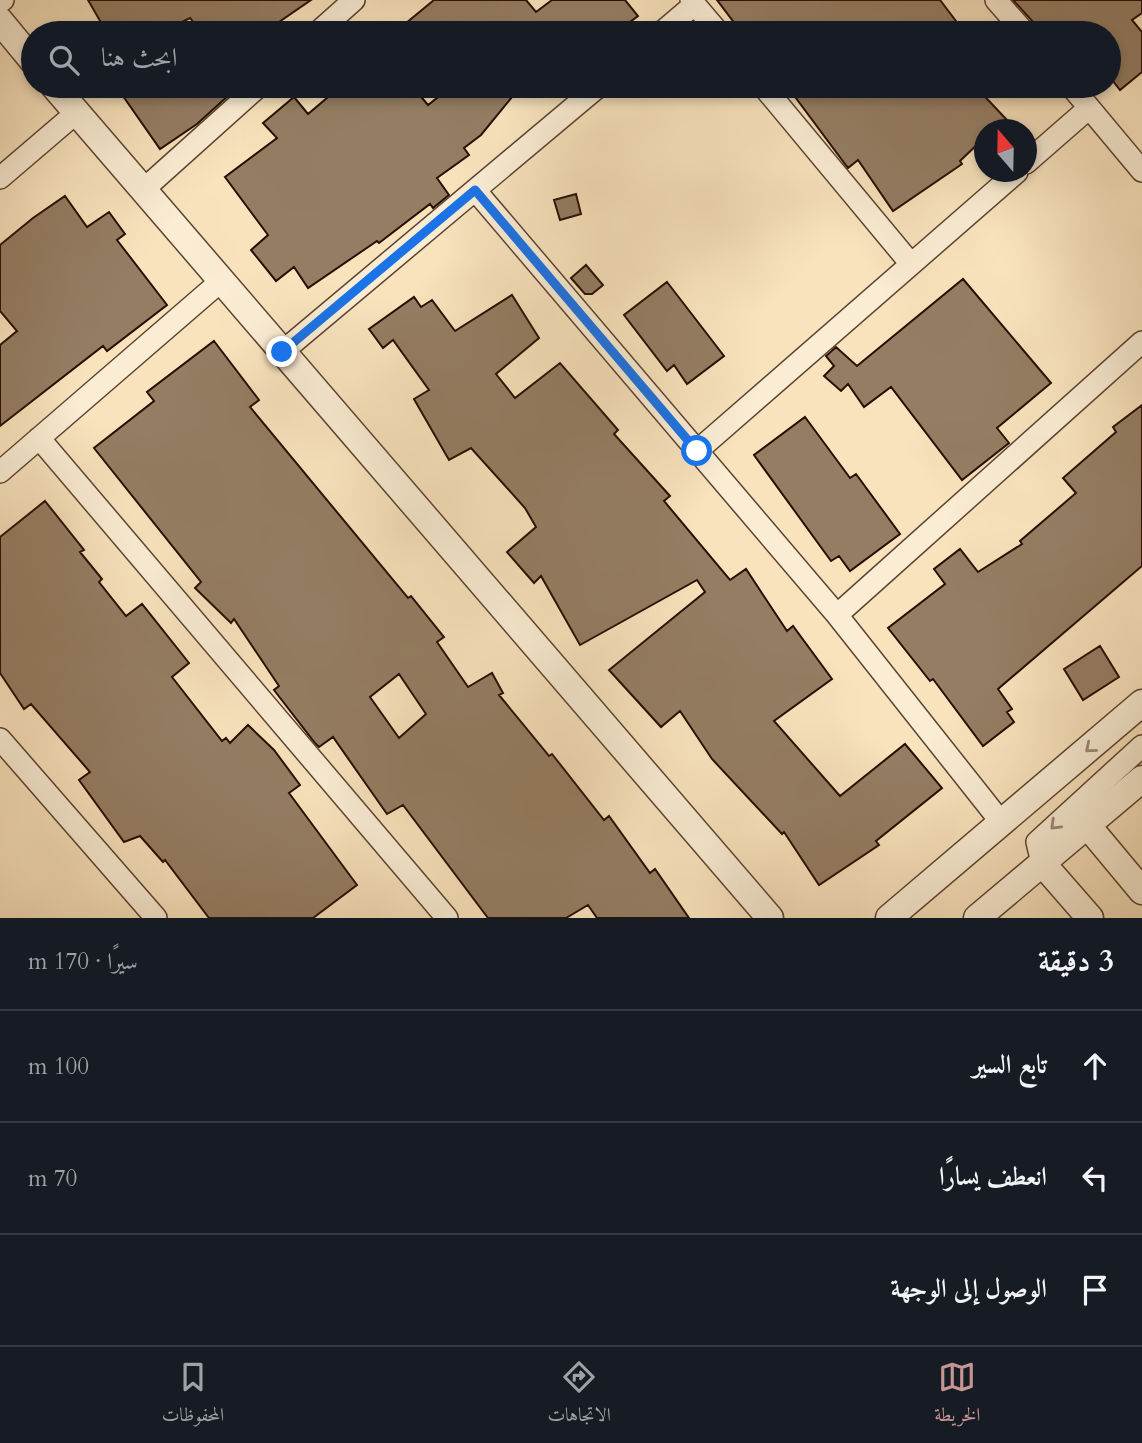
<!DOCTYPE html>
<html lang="ar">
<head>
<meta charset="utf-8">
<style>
  :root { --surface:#171b24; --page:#242831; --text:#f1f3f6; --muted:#9ea1a6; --line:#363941; --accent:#c59692 }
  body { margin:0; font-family:Cardo,Amiri,serif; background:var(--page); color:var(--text); direction:rtl }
  .compass { position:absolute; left:974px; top:119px; width:63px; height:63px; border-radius:50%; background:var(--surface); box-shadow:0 4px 10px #0003; rotate:340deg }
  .stop { position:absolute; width:21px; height:21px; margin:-16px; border:5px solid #1a73e8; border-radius:50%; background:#fff }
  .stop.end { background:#1a73e8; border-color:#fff; box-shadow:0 2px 7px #0008 }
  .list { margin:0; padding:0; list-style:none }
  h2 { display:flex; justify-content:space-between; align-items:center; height:91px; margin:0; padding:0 28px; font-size:30px }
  h2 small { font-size:23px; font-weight:400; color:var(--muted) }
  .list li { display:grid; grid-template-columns:46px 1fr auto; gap:21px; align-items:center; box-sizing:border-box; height:112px; padding:0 28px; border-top:2px solid var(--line) }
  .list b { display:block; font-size:26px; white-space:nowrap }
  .list em { font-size:23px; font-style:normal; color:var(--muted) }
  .icon { flex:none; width:38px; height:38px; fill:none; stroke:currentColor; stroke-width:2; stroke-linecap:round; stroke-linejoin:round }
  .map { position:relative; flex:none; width:1142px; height:918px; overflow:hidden; direction:ltr }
  .search { position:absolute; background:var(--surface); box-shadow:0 4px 10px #0003; left:21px; right:21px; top:21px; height:77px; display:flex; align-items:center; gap:18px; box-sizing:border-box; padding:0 24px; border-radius:38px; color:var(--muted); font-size:26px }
  .sheet { height:427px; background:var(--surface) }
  nav { display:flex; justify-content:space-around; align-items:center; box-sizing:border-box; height:98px; border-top:2px solid var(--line); background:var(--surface); font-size:19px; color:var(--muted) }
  nav a { display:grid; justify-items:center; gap:4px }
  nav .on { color:var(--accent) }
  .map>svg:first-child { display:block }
  .building { fill:#947d63; stroke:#280e02; stroke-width:2; fill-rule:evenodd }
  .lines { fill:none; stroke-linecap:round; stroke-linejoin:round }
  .minor-casing { stroke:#5c4331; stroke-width:24 }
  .tertiary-casing { stroke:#5c4331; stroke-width:29 }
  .minor { stroke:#faedd4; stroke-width:21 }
  .tertiary { stroke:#faedd4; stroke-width:26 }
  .oneway { stroke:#9c8976 }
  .route { stroke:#1a73e8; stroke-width:9 }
</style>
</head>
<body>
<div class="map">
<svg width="1142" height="918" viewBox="0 0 1142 918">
  <rect width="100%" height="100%" fill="#f8e3bd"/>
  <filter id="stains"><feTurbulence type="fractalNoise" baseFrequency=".00286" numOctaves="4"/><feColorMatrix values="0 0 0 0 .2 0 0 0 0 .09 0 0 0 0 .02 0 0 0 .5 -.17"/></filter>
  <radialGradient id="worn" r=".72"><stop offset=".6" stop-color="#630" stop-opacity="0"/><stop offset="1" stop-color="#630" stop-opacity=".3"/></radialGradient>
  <!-- building -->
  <path class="building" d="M 88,0 L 311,0 L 263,33 L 202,33 L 190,18 L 160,33 L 107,33 Z
    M 434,0 L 526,0 L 536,12 L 552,0 L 625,0 L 638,16 L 615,33 L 394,33 Z
    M 717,0 L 940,0 L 959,25 L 948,33 L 742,33 Z
    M 1013,0 L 1142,0 L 1142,13 L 1132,20 L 1142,32 L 1142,72 L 1120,90 L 1109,76 L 1109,33 L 1038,33 L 1035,24 Z
    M 116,86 L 223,86 L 229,95 L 197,124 L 160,149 Z
    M 341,86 L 412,86 L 428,105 L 452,86 L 521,86 L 481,135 L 464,148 L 469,155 L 437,178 L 449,195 L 433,208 L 430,204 L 379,243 L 377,241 L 308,288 L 294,267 L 276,281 L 251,250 L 268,235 L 225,177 L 277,138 L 263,123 L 294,97 L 308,114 Z
    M 787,86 L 975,86 L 1006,119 L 994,130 L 984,130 L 984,138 L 960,161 L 962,164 L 893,211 L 858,160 L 848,168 Z
    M 576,194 L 581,214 L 560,220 L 554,200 Z
    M 65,196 L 87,227 L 109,212 L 125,234 L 117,240 L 167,305 L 107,351 L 103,346 L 0,426 L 0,345 L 17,331 L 0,311 L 0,245 L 33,218 Z
    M 586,265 L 603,285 L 592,294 L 585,294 L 571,278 Z
    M 963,279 L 1051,383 L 997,428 L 1009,443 L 962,480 L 891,387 L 864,407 L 848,384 L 841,391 L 824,376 L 834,366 L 826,356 L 836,347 L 857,366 Z
    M 667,282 L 724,356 L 687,384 L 674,365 L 667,371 L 624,315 Z
    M 512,295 L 539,338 L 496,374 L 515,398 L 560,363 L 618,430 L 614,434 L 670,496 L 664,501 L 730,580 L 746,569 L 787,631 L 793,626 L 832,679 L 774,721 L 840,796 L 905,744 L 942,788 L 876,841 L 879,845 L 819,885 L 784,832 L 782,834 L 712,759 L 680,711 L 661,727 L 609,670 L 705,592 L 697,580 L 580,645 L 541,576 L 534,583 L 507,552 L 536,527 L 525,508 L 471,448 L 449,460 L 414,399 L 429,390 L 393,340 L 383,348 L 369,329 L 414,297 L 421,307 L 432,300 L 455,331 Z
    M 214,341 L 259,400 L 250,407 L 408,598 L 411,596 L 444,637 L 437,642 L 468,687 L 492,673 L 503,693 L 499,695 L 549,756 L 552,754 L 604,820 L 609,816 L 650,873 L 655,869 L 689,918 L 597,918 L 588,905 L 566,918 L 488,918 L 403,805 L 387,814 L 333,737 L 319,747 L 315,743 L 274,690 L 279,686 L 234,619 L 231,623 L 195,588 L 201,582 L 94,448 L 154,401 L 147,392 ZM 399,674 L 426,714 L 399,738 L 370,697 Z
    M 1142,405 L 1142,566 L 998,689 L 1012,709 L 1007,712 L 1014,722 L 983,746 L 933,679 L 930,681 L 888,628 L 945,584 L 934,569 L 960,549 L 978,572 L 1022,544 L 1020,541 L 1076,493 L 1063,478 L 1116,432 L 1113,427 Z
    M 805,417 L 850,478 L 856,474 L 900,534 L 850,571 L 839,556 L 831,561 L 754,455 Z
    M 45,501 L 84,550 L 80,552 L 102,579 L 99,582 L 126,616 L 142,604 L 189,663 L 172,677 L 222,741 L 226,738 L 230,743 L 248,725 L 274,750 L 300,785 L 289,793 L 357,885 L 313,918 L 209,918 L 165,860 L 163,862 L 140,836 L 124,842 L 79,780 L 90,772 L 31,704 L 24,709 L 0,673 L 0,537 Z
    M 1100,646 L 1119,677 L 1083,700 L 1064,669 Z"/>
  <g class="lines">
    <!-- minor casing -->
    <g class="minor-casing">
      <path id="minor" d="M 691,0 L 719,33
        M 996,0 L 1025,33
        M 0,2 L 3,0
        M 317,33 L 354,0
        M 661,33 L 695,4
        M 763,86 L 911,264
        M 1071,86 L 1142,171
        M 1026,163 L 1089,108
        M 0,178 L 76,113
        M 143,190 L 259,86
        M 475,190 L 837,615 L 1142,342
        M 282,352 L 599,86
        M 39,438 L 447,918
        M 697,451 L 1017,172
        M 0,472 L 221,281
        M 837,615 L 1001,822
        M 0,739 L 156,918
        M 1042,863 L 1037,842 L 1142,746"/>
    </g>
    <!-- tertiary casing -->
    <g class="tertiary-casing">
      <path id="tertiary" d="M 0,21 L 33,61
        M 54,86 L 770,918
        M 1087,825 L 1142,891
        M 1042,863 L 1090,918
        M 889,918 L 1142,703
        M 977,918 L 1142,779"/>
    </g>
    <!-- minor -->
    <use href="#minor" class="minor"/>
    <!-- tertiary -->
    <use href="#tertiary" class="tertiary"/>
  </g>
  <!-- one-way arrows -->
  <defs><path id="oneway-chevron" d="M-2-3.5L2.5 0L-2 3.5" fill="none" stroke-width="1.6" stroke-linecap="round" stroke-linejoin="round" transform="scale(1.75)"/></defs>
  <g class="oneway">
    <use href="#oneway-chevron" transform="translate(1090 748) rotate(140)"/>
    <use href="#oneway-chevron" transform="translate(1055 825) rotate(136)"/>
  </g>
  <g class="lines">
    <!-- route -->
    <path class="route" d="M 282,352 L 475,190 L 697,451"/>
  </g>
  <rect width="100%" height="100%" filter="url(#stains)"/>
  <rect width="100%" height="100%" fill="url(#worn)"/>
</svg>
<svg class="compass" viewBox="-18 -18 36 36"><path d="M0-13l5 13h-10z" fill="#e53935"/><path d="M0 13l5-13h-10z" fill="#9ea1a6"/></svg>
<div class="stop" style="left:697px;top:451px"></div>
<div class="stop end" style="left:282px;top:352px"></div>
<div class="search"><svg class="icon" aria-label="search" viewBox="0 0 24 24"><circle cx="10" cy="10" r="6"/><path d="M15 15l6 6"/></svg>ابحث هنا</div>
</div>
<section class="sheet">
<h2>3 دقيقة<small>سيرًا · 170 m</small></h2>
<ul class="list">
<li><svg class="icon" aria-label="ahead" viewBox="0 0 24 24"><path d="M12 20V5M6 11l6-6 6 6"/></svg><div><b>تابع السير</b></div><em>100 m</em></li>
<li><svg class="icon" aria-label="left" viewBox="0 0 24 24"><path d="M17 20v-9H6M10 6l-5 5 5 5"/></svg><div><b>انعطف يسارًا</b></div><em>70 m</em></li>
<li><svg class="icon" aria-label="arrive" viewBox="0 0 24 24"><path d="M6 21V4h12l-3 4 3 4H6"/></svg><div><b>الوصول إلى الوجهة</b></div></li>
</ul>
</section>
<nav>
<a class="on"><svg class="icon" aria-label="map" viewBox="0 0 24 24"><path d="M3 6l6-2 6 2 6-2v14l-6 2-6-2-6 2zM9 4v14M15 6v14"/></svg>الخريطة</a>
<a><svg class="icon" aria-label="directions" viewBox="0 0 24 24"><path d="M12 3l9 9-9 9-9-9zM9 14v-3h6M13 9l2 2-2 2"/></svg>الاتجاهات</a>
<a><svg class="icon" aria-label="saved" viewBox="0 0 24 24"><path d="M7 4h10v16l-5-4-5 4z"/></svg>المحفوظات</a>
</nav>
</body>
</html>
